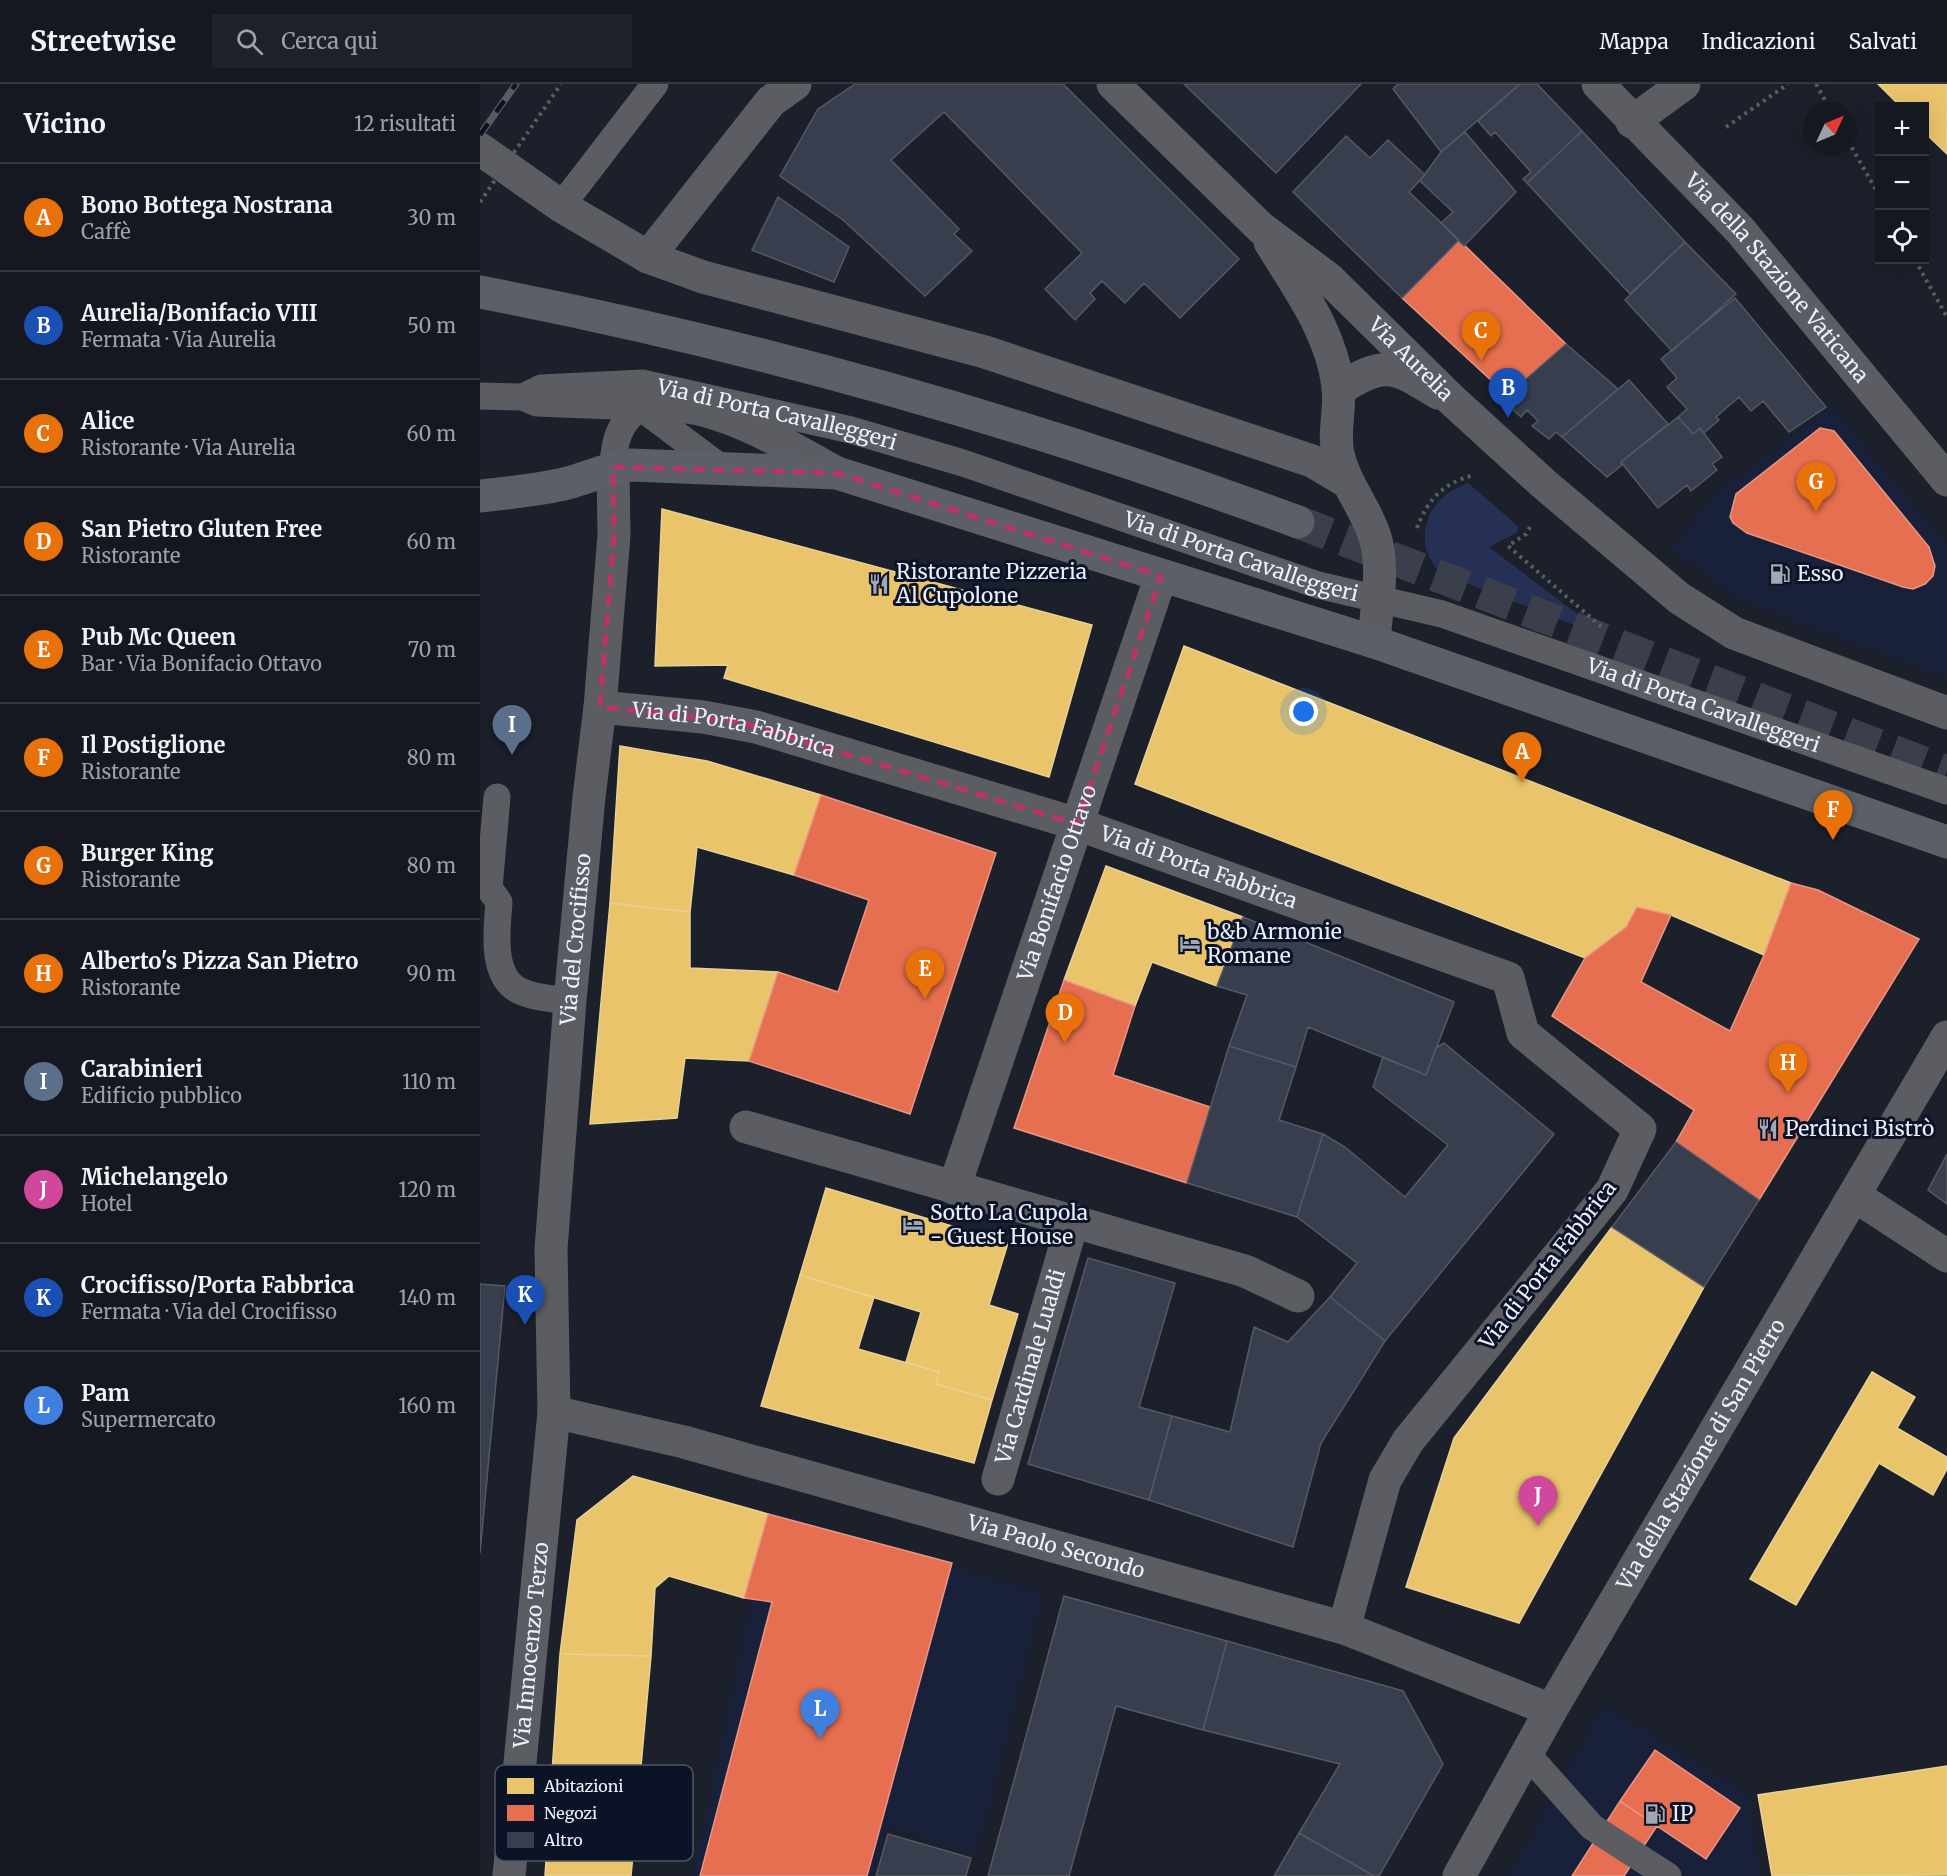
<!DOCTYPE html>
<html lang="it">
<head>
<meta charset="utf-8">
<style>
  :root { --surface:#151820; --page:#1e2129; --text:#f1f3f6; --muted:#9da0a5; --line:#34373e; --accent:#a2a7b4 }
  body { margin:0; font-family:Merriweather,serif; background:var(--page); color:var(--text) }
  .controls { position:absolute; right:18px; top:18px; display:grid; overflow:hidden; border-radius:0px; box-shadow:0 6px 24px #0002 }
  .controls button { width:54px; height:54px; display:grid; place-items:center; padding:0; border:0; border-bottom:2px solid var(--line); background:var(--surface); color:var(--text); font:30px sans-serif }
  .compass { position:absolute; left:1323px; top:18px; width:54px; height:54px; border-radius:50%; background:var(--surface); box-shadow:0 6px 24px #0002; rotate:46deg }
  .you { position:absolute; left:824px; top:628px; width:21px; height:21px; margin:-15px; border:4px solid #fff; border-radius:50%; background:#1a73e8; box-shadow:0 0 0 9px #1a73e833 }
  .badge { display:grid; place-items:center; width:39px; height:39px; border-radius:50%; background:var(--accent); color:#fff; font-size:20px; font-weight:700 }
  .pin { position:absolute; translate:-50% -50px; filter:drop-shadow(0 2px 3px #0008) }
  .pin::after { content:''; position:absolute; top:32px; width:21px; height:18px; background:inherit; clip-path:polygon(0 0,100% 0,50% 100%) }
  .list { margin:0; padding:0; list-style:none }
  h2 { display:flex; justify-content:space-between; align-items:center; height:78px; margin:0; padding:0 24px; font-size:26px }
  h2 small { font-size:20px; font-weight:400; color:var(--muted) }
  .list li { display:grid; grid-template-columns:39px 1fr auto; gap:18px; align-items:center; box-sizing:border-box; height:108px; padding:0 24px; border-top:2px solid var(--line) }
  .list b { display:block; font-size:22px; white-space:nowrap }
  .list p { margin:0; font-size:20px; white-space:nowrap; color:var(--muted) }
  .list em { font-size:20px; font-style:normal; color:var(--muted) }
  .icon { flex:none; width:33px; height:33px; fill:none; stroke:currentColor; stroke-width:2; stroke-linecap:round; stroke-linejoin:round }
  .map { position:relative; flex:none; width:1467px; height:1792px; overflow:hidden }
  header { display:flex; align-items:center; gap:36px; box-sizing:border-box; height:84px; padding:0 30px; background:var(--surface); border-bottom:2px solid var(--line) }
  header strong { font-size:28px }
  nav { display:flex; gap:33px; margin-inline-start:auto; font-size:21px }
  .search { width:420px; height:54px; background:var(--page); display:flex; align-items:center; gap:15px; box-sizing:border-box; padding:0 21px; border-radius:0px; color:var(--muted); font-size:22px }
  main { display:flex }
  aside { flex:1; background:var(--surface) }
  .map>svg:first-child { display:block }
  .built { fill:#19213a }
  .green { fill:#263054 }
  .homes { fill:#e9c46a; stroke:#e9d196; stroke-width:1.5 }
  .shops { fill:#e76f51; stroke:#e89685; stroke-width:1.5 }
  .building { fill:#393e4e; stroke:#555963; stroke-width:1.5 }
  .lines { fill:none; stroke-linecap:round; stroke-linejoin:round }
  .primary-tunnel { stroke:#3b3f4b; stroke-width:33; stroke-dasharray:33 16; stroke-linecap:butt }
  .path { stroke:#5a5c63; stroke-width:4; stroke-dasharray:3 4.5; stroke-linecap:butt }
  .service { stroke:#5b5d62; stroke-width:27 }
  .minor { stroke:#5b5d62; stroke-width:33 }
  .tertiary { stroke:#5b5d62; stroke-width:33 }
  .primary { stroke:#5c5f66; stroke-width:33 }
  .rail-casing { stroke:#585c62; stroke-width:7 }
  .rail { stroke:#0d1327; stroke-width:4.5; stroke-dasharray:14; stroke-linecap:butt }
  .path-bridge { stroke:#5a5c63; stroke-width:4; stroke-dasharray:3 4.5; stroke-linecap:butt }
  .marked { fill:none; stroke:#c62e6b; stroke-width:4.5; stroke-dasharray:12 8; stroke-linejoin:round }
  .labels { text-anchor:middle; stroke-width:6; stroke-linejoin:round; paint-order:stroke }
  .street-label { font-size:21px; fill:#eaf0fe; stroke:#0d1327 }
  .poi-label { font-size:21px; fill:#eaf0fe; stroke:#0d1327; text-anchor:start }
  .key { fill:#0d1327; stroke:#4f5568; stroke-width:1.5 }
  .key-label { font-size:16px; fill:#eaf0fe }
</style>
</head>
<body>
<header>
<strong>Streetwise</strong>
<div class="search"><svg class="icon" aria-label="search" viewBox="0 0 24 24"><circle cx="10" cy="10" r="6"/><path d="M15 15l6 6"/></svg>Cerca qui</div>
<nav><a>Mappa</a><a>Indicazioni</a><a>Salvati</a></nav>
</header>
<main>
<aside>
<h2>Vicino<small>12 risultati</small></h2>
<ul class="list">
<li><span class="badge" style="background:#e8710a">A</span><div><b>Bono Bottega Nostrana</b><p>Caffè</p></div><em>30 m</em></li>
<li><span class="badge" style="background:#1a4fb4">B</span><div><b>Aurelia/Bonifacio VIII</b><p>Fermata · Via Aurelia</p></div><em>50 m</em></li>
<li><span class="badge" style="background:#e8710a">C</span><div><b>Alice</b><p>Ristorante · Via Aurelia</p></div><em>60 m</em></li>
<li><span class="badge" style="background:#e8710a">D</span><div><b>San Pietro Gluten Free</b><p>Ristorante</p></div><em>60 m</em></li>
<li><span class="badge" style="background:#e8710a">E</span><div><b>Pub Mc Queen</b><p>Bar · Via Bonifacio Ottavo</p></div><em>70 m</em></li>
<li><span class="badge" style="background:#e8710a">F</span><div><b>Il Postiglione</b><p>Ristorante</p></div><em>80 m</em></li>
<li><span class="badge" style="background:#e8710a">G</span><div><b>Burger King</b><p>Ristorante</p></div><em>80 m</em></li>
<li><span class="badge" style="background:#e8710a">H</span><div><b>Alberto's Pizza San Pietro</b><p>Ristorante</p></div><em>90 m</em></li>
<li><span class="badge" style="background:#5c6f8a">I</span><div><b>Carabinieri</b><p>Edificio pubblico</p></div><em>110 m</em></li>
<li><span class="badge" style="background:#d1479c">J</span><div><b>Michelangelo</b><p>Hotel</p></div><em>120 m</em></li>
<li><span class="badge" style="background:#1a4fb4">K</span><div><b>Crocifisso/Porta Fabbrica</b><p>Fermata · Via del Crocifisso</p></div><em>140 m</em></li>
<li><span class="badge" style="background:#3f7fe0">L</span><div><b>Pam</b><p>Supermercato</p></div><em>160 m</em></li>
</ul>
</aside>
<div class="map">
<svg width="1467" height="1792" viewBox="0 0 1467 1792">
  <rect width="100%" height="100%" fill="#1c202b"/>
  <!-- built -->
  <path class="built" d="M 1351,322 L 1467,461 L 1467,594 L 1325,542 L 1252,511 L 1191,464 L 1236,410 Z
    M 290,1427 L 564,1510 L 496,1772 L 407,1743 L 393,1792 L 212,1792 Z
    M 1123,1621 L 1268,1710 L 1280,1792 L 1029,1792 Z"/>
  <!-- green -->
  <path class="green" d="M 988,399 L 1039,443 L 1036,449 L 1009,463 L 1113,542 L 1110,547 L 958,488 C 953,479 945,468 945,458 C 943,427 962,409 988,399 Z"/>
  <!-- homes -->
  <path class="homes" d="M 1398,0 L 1467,0 L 1467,70 L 1444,48 L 1444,22 L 1420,22 Z
    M 182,425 L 612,541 L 569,693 L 244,594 L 248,581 L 175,582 Z
    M 704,562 L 1311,799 L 1284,871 L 1191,831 L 1157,823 L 1146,843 L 1105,874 L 655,700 Z
    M 140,662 L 227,677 L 341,711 L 314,791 L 217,763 L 210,828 L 130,819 Z
    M 626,782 L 763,833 L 737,902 L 672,878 L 655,922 L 584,896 Z
    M 130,819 L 210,828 L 210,884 L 298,888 L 269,977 L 205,974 L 197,1034 L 110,1040 Z
    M 346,1104 L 528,1159 L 509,1221 L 538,1230 L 512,1316 L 456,1300 L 459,1288 L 426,1278 L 441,1228 L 320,1191 Z
    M 1132,1143 L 1224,1203 L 1039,1539 L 926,1503 L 974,1354 Z
    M 320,1191 L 394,1213 L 378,1265 L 459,1288 L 456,1300 L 512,1316 L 494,1379 L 281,1322 Z
    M 1392,1288 L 1435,1313 L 1417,1344 L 1467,1373 L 1467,1385 L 1453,1411 L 1399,1379 L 1316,1521 L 1270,1495 Z
    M 153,1392 L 288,1430 L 264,1514 L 189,1492 L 175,1504 L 171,1572 L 80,1570 L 97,1436 Z
    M 80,1570 L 171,1572 L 151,1792 L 65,1792 Z
    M 1467,1682 L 1467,1791 L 1292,1792 L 1278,1711 Z"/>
  <!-- shops -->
  <path class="shops" d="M 979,156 L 1086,260 L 1027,311 L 922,214 Z
    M 1340,344 L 1354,347 L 1449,463 L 1455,482 L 1453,492 L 1445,500 L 1433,505 L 1423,503 L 1267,449 L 1253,439 L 1250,433 L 1256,410 Z
    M 341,711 L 516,769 L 430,1030 L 269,977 L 298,888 L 358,908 L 389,816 L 314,791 Z
    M 1311,799 L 1338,806 L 1439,855 L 1279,1116 L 1196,1058 L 1214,1026 L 1072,932 L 1105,874 L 1146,843 L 1157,823 L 1191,831 L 1161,898 L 1250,947 L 1284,871 Z
    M 584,896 L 655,922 L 633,991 L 730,1023 L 707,1099 L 534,1044 Z
    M 288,1430 L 472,1479 L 387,1792 L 220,1792 L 292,1518 L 264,1514 Z
    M 1175,1666 L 1260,1724 L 1226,1775 L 1140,1717 Z
    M 1140,1717 L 1177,1742 L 1144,1792 L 1092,1792 Z"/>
  <!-- building -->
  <path class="building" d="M 375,0 L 583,0 L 759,175 L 700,234 L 664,199 L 645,219 L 622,197 L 610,209 L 615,215 L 595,236 L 565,205 L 602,169 L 464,28 L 411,76 L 479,145 L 474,150 L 492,167 L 445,212 L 363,136 L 300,92 L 338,25 Z
    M 704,0 L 881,0 L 796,89 Z
    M 918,0 L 1040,0 L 961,68 L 913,5 Z
    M 1040,0 L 1057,0 L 1102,47 L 1047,99 L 1043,95 L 1051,88 L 1015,48 L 1011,52 L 998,37 Z
    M 1102,47 L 1205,158 L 1150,210 L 1047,99 Z
    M 985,48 L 1036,108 L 984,162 L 961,139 L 973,128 L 940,97 L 961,68 Z
    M 866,52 L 890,74 L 908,56 L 945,91 L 929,108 L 979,156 L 922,214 L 813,108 Z
    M 298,113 L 369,163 L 354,198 L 272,166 Z
    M 1205,158 L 1256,210 L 1192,267 L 1145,216 Z
    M 1255,214 L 1346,323 L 1309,348 L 1283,317 L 1271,327 L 1259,313 L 1236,333 L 1239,336 L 1224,349 L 1220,344 L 1213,350 L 1198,333 L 1207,325 L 1187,303 L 1197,294 L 1181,275 Z
    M 1086,260 L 1138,305 L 1082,353 L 1076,348 L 1069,355 L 1052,342 L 1058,337 L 1047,326 L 1041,333 L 1022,316 Z
    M 1149,296 L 1188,340 L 1141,378 L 1142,381 L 1127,393 L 1082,353 Z
    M 1198,333 L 1213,350 L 1220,344 L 1242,373 L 1232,380 L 1237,386 L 1211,407 L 1207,401 L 1178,424 L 1141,378 Z
    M 763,833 L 974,918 L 946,991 L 828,943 L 816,983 L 749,962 L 767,911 L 737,902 Z
    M 964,959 L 1074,1050 L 905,1257 L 850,1213 L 877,1179 L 817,1133 L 843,1050 L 865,1063 L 925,1113 L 968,1061 L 893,1003 L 903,973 L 946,991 L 956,964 Z
    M 749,962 L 816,983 L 799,1036 L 843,1050 L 817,1133 L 707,1099 Z
    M 1196,1058 L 1279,1116 L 1224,1203 L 1132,1143 Z
    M 1467,1070 L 1467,1120 L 1448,1106 Z
    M 608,1174 L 695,1199 L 659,1323 L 692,1332 L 669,1416 L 548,1380 Z
    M 0,1200 L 25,1202 L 0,1469 Z
    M 850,1213 L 905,1257 L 841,1359 L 813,1463 L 669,1416 L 692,1332 L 750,1348 L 774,1243 L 808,1258 Z
    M 584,1512 L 747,1557 L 723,1646 L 636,1622 L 589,1792 L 508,1792 Z
    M 747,1557 L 923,1607 L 963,1680 L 899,1792 L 894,1792 L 819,1749 L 860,1680 L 723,1646 Z
    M 819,1749 L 894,1792 L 794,1792 Z
    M 408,1750 L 491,1774 L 486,1792 L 396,1792 Z"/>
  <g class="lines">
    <!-- primary-tunnel -->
    <path class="primary-tunnel" d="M 818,438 L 1467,688"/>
    <!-- path -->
    <path class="path" d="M 1336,0 L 1351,27
      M 1246,43 L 1308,0
      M 1368,57 L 1400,113
      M 1435,176 L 1467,233
      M 1050,443 L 1046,450 L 1028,462 L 1124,545
      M 937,444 C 948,414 964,399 994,391"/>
    <!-- service -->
    <g class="service">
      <path d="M 81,122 L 175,0"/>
      <path d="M 0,312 L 43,313 L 57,319 L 160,323 L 239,382"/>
      <path id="s1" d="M 43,313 L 61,304 L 162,299 L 371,346 L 483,379 L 838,501 L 962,530 L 1467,707"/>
      <path d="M 133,383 C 134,356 139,340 160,323"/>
      <path d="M 17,713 L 9,804 L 19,818 C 17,845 10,893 40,907 C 55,914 74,915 90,917"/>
      <path d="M 1047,1670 L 1112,1743 L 1188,1792"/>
    </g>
    <!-- minor -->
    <g class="minor">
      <path id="s2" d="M 1118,0 L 1260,146 L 1467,396"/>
      <path d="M 1152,38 L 1204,0"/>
      <path d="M 0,65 L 81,122 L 168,173 L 223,193 L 505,268 L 832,377 L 866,397"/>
      <path d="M 168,173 L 291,17 L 315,0"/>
      <path d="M 858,306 C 905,276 913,281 958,309"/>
      <path d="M 160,323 C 229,311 298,357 357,389"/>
      <path id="s3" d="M 120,623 L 223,633 L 276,643 L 597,740 L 1028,894 L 1043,949 L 1160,1045 L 1132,1106 L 928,1357 L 905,1396 L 864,1544"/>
      <path d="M 266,1043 L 765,1187 L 818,1212"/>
      <path id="s4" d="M 474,1104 L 681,492"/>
      <path d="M 1375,1112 L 1467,1172"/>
      <path id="s5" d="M 74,1328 L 204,1358 L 864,1544 L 1071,1626"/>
      <path id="s6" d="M 518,1395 L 593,1136"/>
      <path id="s7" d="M 29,1792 L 74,1328 L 71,1165 L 90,917 L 109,713 L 120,623 L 134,451 L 133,383"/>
      <path id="s8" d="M 979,1792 L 1071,1626 L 1467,953"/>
    </g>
    <!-- tertiary -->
    <g class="tertiary">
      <path id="s9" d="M 633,0 L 781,144 L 849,195 L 973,317 L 1064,400 L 1199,514 L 1254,549 L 1467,629"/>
      <path d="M 790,158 C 818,204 851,247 858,302 C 861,324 853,347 858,370 C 865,401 886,424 895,453 C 905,485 896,525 894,558"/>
    </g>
    <!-- primary -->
    <path class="primary" d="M 0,208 C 279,262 552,340 818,438
      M 0,412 C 30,409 59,406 88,399 C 109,393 129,384 151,381 L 357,389 L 894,558 L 1467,758"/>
    <!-- rail casing -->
    <g class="rail-casing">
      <path id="rail" d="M 0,51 L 36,0"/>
    </g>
    <!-- rail -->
    <use href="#rail" class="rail"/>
    <!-- path-bridge -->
    <path class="path-bridge" d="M 0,118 L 81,0"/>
  </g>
  <!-- marked area -->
  <path class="marked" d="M 133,383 L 357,389 L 681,492 L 597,740 L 260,638 L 120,623 L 134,451 Z"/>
  <!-- icons -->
  <defs>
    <g id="fuel-bare" transform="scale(1.62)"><path d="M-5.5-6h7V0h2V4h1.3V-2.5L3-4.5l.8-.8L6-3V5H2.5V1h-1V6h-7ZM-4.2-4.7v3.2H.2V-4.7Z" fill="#a2a7b4" stroke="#0d1327" stroke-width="2.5" paint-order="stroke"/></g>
    <g id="restaurant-bare" transform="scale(1.62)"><path d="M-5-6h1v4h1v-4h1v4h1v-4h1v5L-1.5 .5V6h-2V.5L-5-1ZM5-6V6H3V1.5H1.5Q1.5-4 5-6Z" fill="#a2a7b4" stroke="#0d1327" stroke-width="2.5" paint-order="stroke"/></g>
    <g id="hotel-bare" transform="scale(1.62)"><path d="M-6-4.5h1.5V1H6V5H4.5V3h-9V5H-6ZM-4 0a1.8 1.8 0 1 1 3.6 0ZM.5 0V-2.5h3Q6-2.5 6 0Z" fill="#a2a7b4" stroke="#0d1327" stroke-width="2.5" paint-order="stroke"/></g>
  </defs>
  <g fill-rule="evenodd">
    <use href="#fuel-bare" x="1300" y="490"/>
    <use href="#restaurant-bare" x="399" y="500"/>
    <use href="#hotel-bare" x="710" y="860"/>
    <use href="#restaurant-bare" x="1288" y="1045"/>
    <use href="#hotel-bare" x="433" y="1141"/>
    <use href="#fuel-bare" x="1175" y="1730"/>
  </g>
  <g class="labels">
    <!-- street labels -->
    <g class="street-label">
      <text dy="7" stroke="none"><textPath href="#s2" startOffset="264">Via della Stazione Vaticana</textPath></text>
      <text dy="7" stroke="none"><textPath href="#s9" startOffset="406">Via Aurelia</textPath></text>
      <text dy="7" stroke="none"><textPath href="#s1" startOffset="260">Via di Porta Cavalleggeri</textPath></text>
      <text dy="7" stroke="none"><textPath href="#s1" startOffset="746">Via di Porta Cavalleggeri</textPath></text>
      <text dy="7" stroke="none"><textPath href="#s1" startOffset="1232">Via di Porta Cavalleggeri</textPath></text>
      <text dy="7" stroke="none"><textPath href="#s3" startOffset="136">Via di Porta Fabbrica</textPath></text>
      <text dy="7" stroke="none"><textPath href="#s3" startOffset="622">Via di Porta Fabbrica</textPath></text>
      <text dy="7" stroke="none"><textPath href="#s4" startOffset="322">Via Bonifacio Ottavo</textPath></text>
      <text dy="7" stroke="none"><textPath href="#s7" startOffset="940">Via del Crocifisso</textPath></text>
      <text transform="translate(1068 1181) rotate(-52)" y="7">Via di Porta Fabbrica</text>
      <text dy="7" stroke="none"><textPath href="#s6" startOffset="117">Via Cardinale Lualdi</textPath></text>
      <text dy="7" stroke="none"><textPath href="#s8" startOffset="486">Via della Stazione di San Pietro</textPath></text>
      <text dy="7" stroke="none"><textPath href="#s5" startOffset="520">Via Paolo Secondo</textPath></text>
      <text dy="7" stroke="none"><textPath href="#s7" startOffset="232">Via Innocenzo Terzo</textPath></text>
    </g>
    <!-- poi labels -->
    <g class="poi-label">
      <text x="416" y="495">Ristorante Pizzeria<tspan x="416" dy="24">Al Cupolone</tspan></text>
      <text x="1317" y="497">Esso</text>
      <text x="727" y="855">b&amp;b Armonie<tspan x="727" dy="24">Romane</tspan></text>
      <text x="1305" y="1052">Perdinci Bistrò</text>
      <text x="450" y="1136">Sotto La Cupola<tspan x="450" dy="24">- Guest House</tspan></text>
      <text x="1192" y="1737">IP</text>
    </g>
  </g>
  <!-- legend -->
  <rect x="15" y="1681" width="198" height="96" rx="9" class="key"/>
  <rect x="27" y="1694" width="27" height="16" fill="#e9c46a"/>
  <rect x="27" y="1721" width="27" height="16" fill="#e76f51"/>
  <rect x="27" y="1748" width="27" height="16" fill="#393e4e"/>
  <g class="key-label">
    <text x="64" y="1708">Abitazioni</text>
    <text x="64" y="1735">Negozi</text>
    <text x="64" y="1762">Altro</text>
  </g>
</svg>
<div class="controls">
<button>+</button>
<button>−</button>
<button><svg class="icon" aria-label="locate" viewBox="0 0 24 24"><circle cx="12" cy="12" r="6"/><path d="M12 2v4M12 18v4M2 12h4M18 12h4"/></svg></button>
</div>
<svg class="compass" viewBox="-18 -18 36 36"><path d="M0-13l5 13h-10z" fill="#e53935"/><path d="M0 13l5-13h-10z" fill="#9da0a5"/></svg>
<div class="you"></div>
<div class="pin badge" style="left:1042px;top:698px;background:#e8710a">A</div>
<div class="pin badge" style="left:1028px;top:334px;background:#1a4fb4">B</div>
<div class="pin badge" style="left:1001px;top:277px;background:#e8710a">C</div>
<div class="pin badge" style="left:585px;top:959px;background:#e8710a">D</div>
<div class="pin badge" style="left:445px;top:915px;background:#e8710a">E</div>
<div class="pin badge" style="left:1353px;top:756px;background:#e8710a">F</div>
<div class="pin badge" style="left:1336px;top:428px;background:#e8710a">G</div>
<div class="pin badge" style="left:1308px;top:1009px;background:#e8710a">H</div>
<div class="pin badge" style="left:32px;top:671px;background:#5c6f8a">I</div>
<div class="pin badge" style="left:1058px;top:1442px;background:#d1479c">J</div>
<div class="pin badge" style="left:45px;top:1241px;background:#1a4fb4">K</div>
<div class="pin badge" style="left:340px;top:1655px;background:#3f7fe0">L</div>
</div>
</main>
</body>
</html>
